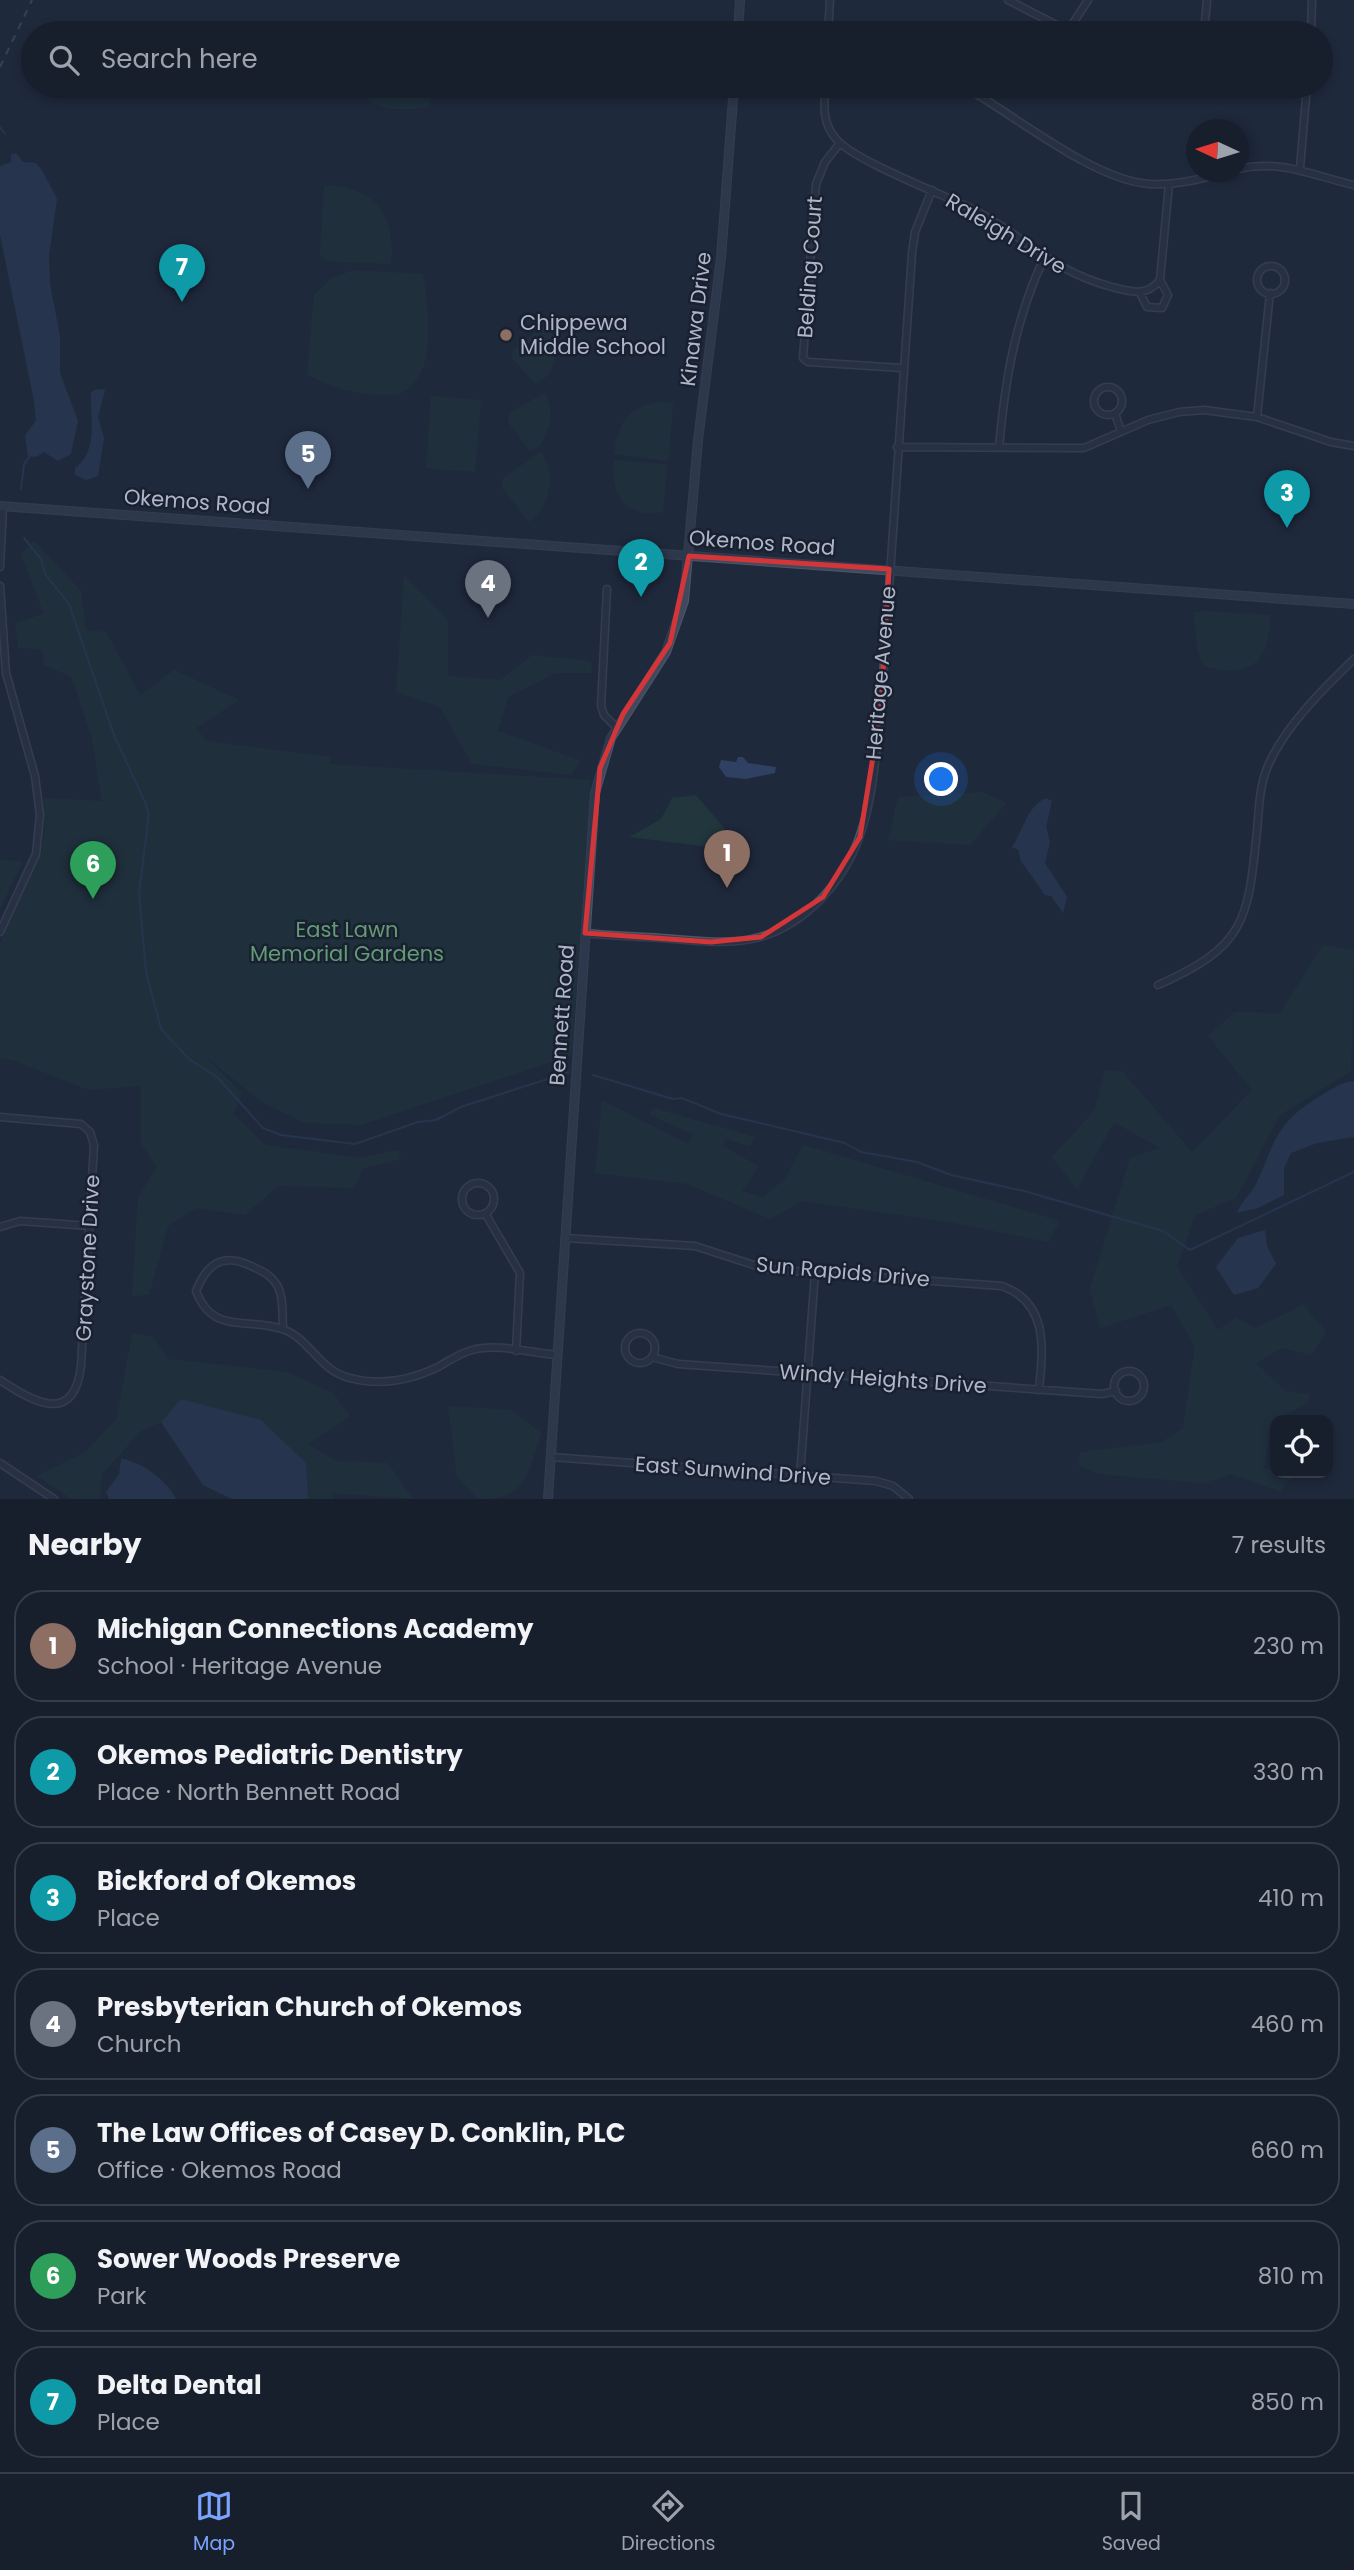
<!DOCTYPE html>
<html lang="en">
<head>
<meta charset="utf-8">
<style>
  :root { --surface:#171f2d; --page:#242c39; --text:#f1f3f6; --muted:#9ea2aa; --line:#363d49; --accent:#7ca3ff }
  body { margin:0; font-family:Poppins,sans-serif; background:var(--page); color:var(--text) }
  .controls { position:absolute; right:21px; bottom:21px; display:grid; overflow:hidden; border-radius:14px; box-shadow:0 4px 10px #0003 }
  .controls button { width:63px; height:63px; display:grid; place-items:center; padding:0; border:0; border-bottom:2px solid var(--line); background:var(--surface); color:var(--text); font:35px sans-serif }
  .compass { position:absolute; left:1186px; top:119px; width:63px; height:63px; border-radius:50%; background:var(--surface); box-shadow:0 4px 10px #0003; rotate:274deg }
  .you { position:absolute; left:942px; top:780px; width:24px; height:24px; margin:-18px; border:5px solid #fff; border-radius:50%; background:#1a73e8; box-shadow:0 0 0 10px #1a73e833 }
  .badge { display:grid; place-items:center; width:46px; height:46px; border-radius:50%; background:var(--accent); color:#fff; font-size:23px; font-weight:700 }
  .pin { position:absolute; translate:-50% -58px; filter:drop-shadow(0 2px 4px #0008) }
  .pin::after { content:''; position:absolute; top:37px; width:24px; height:21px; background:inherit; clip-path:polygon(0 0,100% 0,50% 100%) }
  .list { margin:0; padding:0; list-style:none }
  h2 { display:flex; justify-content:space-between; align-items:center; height:91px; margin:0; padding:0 28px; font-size:30px }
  h2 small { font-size:23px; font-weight:400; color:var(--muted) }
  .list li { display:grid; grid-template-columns:46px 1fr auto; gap:21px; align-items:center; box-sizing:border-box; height:112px; margin:0 14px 14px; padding:0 14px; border:2px solid var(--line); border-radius:28px }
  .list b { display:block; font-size:26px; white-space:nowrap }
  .list p { margin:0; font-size:23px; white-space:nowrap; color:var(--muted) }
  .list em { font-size:23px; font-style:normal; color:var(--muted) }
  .icon { flex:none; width:38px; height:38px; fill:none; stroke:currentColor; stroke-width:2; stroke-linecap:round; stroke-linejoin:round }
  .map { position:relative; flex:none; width:1354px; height:1499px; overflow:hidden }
  .search { position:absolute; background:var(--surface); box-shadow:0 4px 10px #0003; left:21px; right:21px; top:21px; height:77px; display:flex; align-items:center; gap:18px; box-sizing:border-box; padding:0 24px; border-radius:38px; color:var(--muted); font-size:26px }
  .sheet { height:973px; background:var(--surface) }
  nav { display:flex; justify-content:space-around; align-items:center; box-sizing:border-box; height:98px; border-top:2px solid var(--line); background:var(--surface); font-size:19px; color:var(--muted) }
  nav a { display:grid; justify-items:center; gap:4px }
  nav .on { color:var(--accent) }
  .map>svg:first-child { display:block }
  .green { fill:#21373d }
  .water { fill:#2f4063 }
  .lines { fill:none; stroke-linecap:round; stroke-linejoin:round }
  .stream { stroke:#2f4063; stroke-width:2 }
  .street-casing { stroke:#4e5667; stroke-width:9 }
  .secondary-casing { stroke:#4e5667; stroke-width:10 }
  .street { stroke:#333b4c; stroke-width:6 }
  .secondary { stroke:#41495f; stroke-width:8 }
  .rail { stroke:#555e74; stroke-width:2; stroke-dasharray:7 7; stroke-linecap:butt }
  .marked { fill:none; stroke:#d23638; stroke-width:5; stroke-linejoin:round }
  .education-dot { fill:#8d6e63; stroke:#192030; stroke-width:2.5 }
  .labels { text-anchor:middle; stroke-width:5; stroke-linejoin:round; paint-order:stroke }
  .street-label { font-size:21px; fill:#aeb6c8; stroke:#192030 }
  .poi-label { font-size:21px; fill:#aeb6c8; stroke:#192030; text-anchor:start }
  .park-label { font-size:21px; fill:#639b75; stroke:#192030 }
</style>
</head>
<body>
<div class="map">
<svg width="1354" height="1499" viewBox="0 0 1354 1499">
  <rect width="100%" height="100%" fill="#1f293c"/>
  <!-- green -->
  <path class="green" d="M 359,22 L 428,30 L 430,33 L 354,33 Z
    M 356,86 L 431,86 L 430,106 C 406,113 369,110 356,86 Z
    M 324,185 C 375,187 396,214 391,264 L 328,261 L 320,255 Z
    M 354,270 L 423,274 C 428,305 438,371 405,391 C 393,398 380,395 368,394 C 344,391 328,386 307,374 L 314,295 L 332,278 Z
    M 547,324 C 560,342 559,375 535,384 L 512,358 L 513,349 Z
    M 545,393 C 555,412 550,428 540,446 L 530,451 L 508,422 L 509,413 Z
    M 431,396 L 481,400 L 475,472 L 426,468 Z
    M 660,402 L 673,403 L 669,458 L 666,461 L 614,454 C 617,425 629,405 660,402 Z
    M 541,452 C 557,474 550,506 529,522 L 502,487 L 503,478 Z
    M 614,460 L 664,464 L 667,467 L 663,512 C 627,520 609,493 614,460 Z
    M 34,541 L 81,591 L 86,630 L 106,632 L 140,695 L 174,670 L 239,700 L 196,728 L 206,741 L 331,757 L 329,764 L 591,780 L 572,1055 L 361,1125 L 305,1123 L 263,1103 L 201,1053 L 242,1093 L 233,1114 L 266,1145 L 359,1158 L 398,1150 L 401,1159 L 363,1168 L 354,1188 L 278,1186 L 245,1215 L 196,1208 L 168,1226 L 149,1295 L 132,1296 L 138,1197 L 157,1167 L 141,1144 L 141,1086 L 89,1090 L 13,1060 L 0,1058 L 0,944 L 41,854 L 45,832 L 44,798 L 102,801 L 92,739 L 72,677 L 44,665 L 42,649 L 18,648 L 15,623 L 44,614 L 21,554 Z
    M 404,575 L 448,620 L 448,676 L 501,680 L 532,655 L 591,661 L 592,673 L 556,673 L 508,697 L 498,731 L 581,761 L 571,775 L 472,764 L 440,707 L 396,692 Z
    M 1206,611 L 1270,615 C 1270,663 1250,679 1204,666 L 1198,652 L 1193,612 Z
    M 982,792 L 1006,803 L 970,845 L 888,840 L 898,797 Z
    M 696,795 L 724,828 L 726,849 L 629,837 L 661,819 L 672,798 Z
    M 0,860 L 23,861 L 0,909 Z
    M 1323,945 L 1354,950 L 1351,1071 L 1280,1115 L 1236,1198 L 1195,1215 L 1177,1267 L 1218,1330 L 1235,1318 L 1256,1328 L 1303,1305 L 1326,1331 L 1312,1355 L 1282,1348 L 1256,1363 L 1285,1391 L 1309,1394 L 1308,1402 L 1271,1423 L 1264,1468 L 1293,1477 L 1280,1491 L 1231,1474 L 1204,1483 L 1099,1474 L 1079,1465 L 1080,1452 L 1162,1442 L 1183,1428 L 1195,1346 L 1171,1305 L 1100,1328 L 1090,1289 L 1130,1158 L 1160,1148 L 1114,1122 L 1077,1189 L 1052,1157 L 1094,1111 L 1105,1070 L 1122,1071 L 1192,1152 L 1252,1090 L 1208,1036 L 1235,1012 L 1280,1013 Z
    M 602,1100 L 688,1144 L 693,1134 L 649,1115 L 653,1108 L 755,1137 L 749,1146 L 726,1139 L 722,1146 L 759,1166 L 742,1191 L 763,1197 L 785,1179 L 803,1145 L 1060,1221 L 1048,1242 L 949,1222 L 802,1201 L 770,1219 L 688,1184 L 595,1173 Z
    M 132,1333 L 153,1337 L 168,1359 L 287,1372 L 333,1393 L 350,1416 L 308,1444 L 336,1461 L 388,1463 L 413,1499 L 333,1493 L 333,1499 L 308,1499 L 306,1463 L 181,1399 L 161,1422 L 141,1431 L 102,1474 L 100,1499 L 72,1499 L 37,1476 L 86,1452 L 117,1418 Z
    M 448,1406 L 511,1410 L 541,1433 C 528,1472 528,1499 479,1499 L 457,1478 Z"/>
  <!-- water -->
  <path class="water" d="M 16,153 L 23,162 L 36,163 L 42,170 L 57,199 L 49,255 L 50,284 L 60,336 L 60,373 L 78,421 L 71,454 L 58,461 L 44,452 L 36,457 L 28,456 L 25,435 L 36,421 L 34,401 L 0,235 L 0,166 L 11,162 L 11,155 Z
    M 97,389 L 105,390 L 98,417 L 104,438 L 98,476 L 86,480 L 75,475 L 75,468 C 99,451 90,417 91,392 Z
    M 738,757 L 743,757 L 748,763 L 776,767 L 775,773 L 746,779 L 726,777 L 719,767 L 721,760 L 736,762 Z
    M 1046,798 L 1052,801 L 1046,827 L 1050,842 L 1045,863 L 1067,897 L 1063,913 L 1051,896 L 1045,895 L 1021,861 L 1018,850 L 1012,847 C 1024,830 1026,807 1046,798 Z
    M 1354,1081 L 1354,1137 L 1317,1143 L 1291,1153 L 1284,1168 L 1284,1195 L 1258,1208 L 1237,1213 C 1241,1201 1250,1196 1255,1186 C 1276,1142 1273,1125 1320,1096 C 1330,1090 1341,1082 1354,1081 Z
    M 1265,1230 L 1267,1246 L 1276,1264 L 1258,1288 L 1234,1295 L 1216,1267 L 1238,1238 Z
    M 181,1399 L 261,1420 L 306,1463 L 308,1499 L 232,1499 L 203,1485 L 161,1422 Z
    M 121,1459 C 141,1461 168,1481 176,1499 L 109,1499 L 106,1492 L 119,1474 Z"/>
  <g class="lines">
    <!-- stream -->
    <path class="stream" d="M 0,127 L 5,134
      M 21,489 L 24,464 L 30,456
      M 24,538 L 41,559 L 45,574 L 69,604 L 114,735 L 145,802 L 149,814 L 139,894 L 146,972 L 161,1029 L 189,1059 L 217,1077 L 263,1128 L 281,1135 L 355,1144 L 418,1122 L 436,1120 L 461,1107 L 569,1072
      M 593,1075 L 673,1099 L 682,1098 L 721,1114 L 845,1143 L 861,1152 L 917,1162 L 951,1175 L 1024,1191 L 1163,1231 L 1190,1250 L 1354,1172"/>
    <!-- street casing -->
    <g class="street-casing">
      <path id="street" d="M 1008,0 L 1072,33
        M 1068,31 L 1088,0
        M 828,33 L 830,0
        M 1204,33 L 1207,0
        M 1311,33 L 1312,0
        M 825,86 C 824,107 822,125 838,141 C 858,162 942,194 972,209 C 1025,235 1048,270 1112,287 C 1130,292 1147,297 1160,280 L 1169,184
        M 955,86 L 973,92 C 1021,120 1095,180 1149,184 C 1176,186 1203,178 1229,172
        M 840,143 L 825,162 L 816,184 L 803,358 L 808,362 L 902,368
        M 1300,168 L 1307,86
        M 1238,169 C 1281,159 1314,176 1354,185
        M1257 280a14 14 0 1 1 28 0a14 14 0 1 1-28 0Z
        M 1140,293 L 1147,307 L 1162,308 L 1168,295 L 1160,280
        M1094 401a14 14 0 1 1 28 0a14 14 0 1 1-28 0Z
        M 1115,413 L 1121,432
        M 1257,417 L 1270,293
        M 897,447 L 1084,448 L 1148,420 L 1179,412 L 1204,410 L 1257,417 L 1331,442 L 1354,446
        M 999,448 C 1005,380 1015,320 1044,258
        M 0,567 L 3,506
        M 0,586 L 6,673 L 35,776 L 40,815 L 36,854 L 0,932
        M 607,589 L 601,706 L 604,715 L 616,727
        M 585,933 C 610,936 635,936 660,938 C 692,940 728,946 760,937 C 806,924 843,882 859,838 C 874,797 876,750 881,707 L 912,253 L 915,232 L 932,190
        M 1158,985 C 1245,946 1248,922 1257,831 C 1259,810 1259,789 1267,768 C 1284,727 1323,689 1354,659
        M 0,1117 L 81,1124 L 90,1132 L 94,1145 L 81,1366 C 74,1426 33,1402 0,1380
        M462 1199a16 16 0 1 1 32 0a16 16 0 1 1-32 0Z
        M 485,1213 L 520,1273 L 516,1351
        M 0,1227 L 20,1221 L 90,1226
        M 565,1238 L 695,1246 L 766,1269 L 1002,1286 C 1049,1303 1043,1349 1039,1390
        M 283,1329 C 282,1316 284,1297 277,1285 C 270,1274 262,1271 251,1266 C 222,1252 207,1264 196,1291 C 213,1335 245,1317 282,1329 C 310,1338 319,1371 350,1378 C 380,1386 411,1380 438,1367 C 449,1361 460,1353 472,1350 C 497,1343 532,1353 557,1355
        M625 1348a15 15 0 1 1 30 0a15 15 0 1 1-30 0Z
        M 652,1357 L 678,1364 L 1102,1394 L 1116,1391
        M1114 1386a15 15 0 1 1 30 0a15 15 0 1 1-30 0Z
        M 551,1457 L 876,1481 L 893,1486 L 909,1499
        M 0,1463 L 54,1499
        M 800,1476 L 815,1272"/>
    </g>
    <!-- secondary casing -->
    <g class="secondary-casing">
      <path id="secondary" d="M 738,33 L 740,0
        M 0,506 L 1354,604
        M 548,1499 L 595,793 L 611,738 L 666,652 L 684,601 L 698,440 L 721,258 L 734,86"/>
    </g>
    <!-- street -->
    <use href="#street" class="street"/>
    <!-- secondary -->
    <use href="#secondary" class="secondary"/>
    <!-- rail -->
    <path class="rail" d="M 0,67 L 32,0"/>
  </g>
  <!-- marked area -->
  <path d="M0 0H1354V1499H0ZM 689,556 L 889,569 L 881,707 L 860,837 L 823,897 L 761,937 L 711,942 L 585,933 L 600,768 L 623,714 L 670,643 Z" fill="#1f293c" fill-opacity=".55" fill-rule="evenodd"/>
  <path class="marked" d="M 689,556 L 889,569 L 881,707 L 860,837 L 823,897 L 761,937 L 711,942 L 585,933 L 600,768 L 623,714 L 670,643 Z"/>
  <!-- markers -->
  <circle class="education-dot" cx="506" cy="335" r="7"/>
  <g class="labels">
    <!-- street labels -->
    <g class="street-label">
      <text transform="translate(1006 234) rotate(31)" y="7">Raleigh Drive</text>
      <text transform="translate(810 267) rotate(-86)" y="7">Belding Court</text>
      <text transform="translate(696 319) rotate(-83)" y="7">Kinawa Drive</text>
      <text transform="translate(197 502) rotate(4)" y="7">Okemos Road</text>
      <text transform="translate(762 543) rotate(4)" y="7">Okemos Road</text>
      <text transform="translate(881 673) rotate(-85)" y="7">Heritage Avenue</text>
      <text transform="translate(562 1015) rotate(-86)" y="7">Bennett Road</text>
      <text transform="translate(88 1258) rotate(-87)" y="7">Graystone Drive</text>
      <text transform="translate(843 1272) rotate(5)" y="7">Sun Rapids Drive</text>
      <text transform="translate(883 1379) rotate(4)" y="7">Windy Heights Drive</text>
      <text transform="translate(733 1471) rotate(4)" y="7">East Sunwind Drive</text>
    </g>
    <!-- poi labels -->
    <g class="poi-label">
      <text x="520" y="330">Chippewa<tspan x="520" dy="24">Middle School</tspan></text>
    </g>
    <!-- park labels -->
    <g class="park-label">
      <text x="347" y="937">East Lawn<tspan x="347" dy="24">Memorial Gardens</tspan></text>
    </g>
  </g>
</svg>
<div class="controls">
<button><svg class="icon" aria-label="locate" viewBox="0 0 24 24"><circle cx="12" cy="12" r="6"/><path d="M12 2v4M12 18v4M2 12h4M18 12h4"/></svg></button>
</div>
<svg class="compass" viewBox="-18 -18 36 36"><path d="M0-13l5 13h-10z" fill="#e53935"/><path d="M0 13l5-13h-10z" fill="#9ea2aa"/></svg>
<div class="you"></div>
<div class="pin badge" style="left:727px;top:888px;background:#8d6e63">1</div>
<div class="pin badge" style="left:641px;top:597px;background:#0f9aa8">2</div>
<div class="pin badge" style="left:1287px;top:528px;background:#0f9aa8">3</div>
<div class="pin badge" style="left:488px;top:618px;background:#6b7280">4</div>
<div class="pin badge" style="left:308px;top:489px;background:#5c6f8a">5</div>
<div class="pin badge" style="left:93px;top:899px;background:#2e9e5b">6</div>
<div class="pin badge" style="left:182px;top:302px;background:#0f9aa8">7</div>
<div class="search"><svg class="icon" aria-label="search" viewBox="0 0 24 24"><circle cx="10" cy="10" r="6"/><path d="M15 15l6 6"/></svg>Search here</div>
</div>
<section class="sheet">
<h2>Nearby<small>7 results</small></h2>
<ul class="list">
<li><span class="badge" style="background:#8d6e63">1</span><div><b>Michigan Connections Academy</b><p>School · Heritage Avenue</p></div><em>230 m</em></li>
<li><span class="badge" style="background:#0f9aa8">2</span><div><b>Okemos Pediatric Dentistry</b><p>Place · North Bennett Road</p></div><em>330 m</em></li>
<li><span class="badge" style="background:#0f9aa8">3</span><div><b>Bickford of Okemos</b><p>Place</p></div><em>410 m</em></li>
<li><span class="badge" style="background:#6b7280">4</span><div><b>Presbyterian Church of Okemos</b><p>Church</p></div><em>460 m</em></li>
<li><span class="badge" style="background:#5c6f8a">5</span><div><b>The Law Offices of Casey D. Conklin, PLC</b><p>Office · Okemos Road</p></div><em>660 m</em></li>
<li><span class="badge" style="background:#2e9e5b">6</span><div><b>Sower Woods Preserve</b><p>Park</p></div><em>810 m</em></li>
<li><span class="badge" style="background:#0f9aa8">7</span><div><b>Delta Dental</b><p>Place</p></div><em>850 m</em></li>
</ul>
</section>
<nav>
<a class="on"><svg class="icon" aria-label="map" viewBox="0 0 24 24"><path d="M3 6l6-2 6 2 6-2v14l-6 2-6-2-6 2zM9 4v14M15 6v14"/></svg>Map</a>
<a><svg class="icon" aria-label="directions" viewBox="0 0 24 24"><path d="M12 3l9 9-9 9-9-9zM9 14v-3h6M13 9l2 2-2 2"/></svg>Directions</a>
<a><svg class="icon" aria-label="saved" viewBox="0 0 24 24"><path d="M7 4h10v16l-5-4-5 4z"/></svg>Saved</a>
</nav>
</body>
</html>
